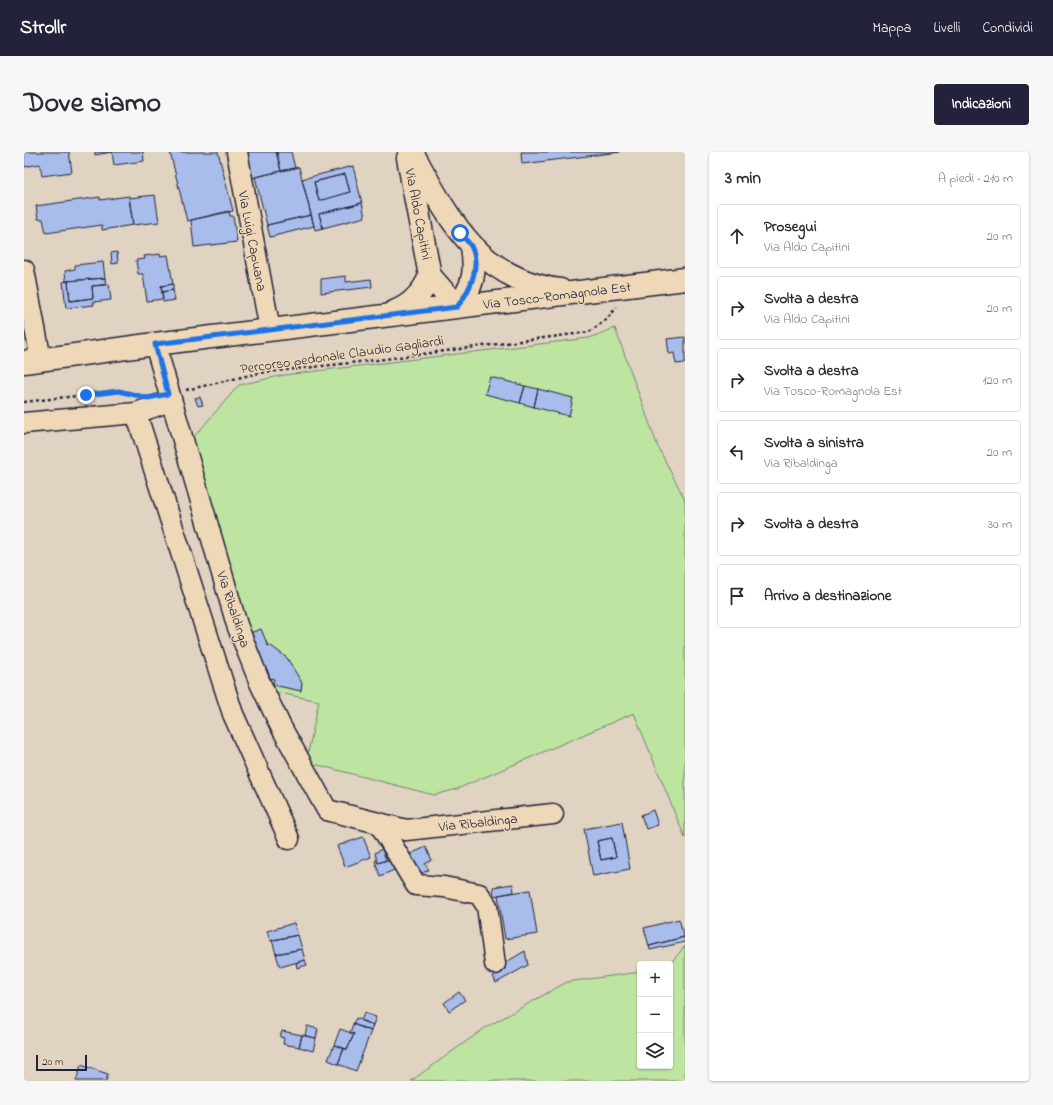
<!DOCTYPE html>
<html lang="it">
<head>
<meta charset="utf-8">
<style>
  :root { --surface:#fff; --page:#f7f7f7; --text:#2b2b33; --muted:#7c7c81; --line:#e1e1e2; --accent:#22223b }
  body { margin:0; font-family:"Indie Flower",sans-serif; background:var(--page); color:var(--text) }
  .controls { position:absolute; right:12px; bottom:12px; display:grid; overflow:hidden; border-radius:4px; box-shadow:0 1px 3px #0004 }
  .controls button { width:36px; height:36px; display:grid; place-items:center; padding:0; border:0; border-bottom:1px solid var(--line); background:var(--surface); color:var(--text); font:20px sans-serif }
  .scale { position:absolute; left:12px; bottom:10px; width:51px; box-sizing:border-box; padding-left:4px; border:2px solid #22223b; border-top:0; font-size:11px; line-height:14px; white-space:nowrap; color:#22223b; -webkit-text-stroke:3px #eed8b7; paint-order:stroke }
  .stop { position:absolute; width:12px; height:12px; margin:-9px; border:3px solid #1a73e8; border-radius:50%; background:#fff }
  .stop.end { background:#1a73e8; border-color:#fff; box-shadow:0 1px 4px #0008 }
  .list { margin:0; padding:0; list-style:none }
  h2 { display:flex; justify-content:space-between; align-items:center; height:52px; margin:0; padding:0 16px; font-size:17px }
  h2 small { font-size:13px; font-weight:400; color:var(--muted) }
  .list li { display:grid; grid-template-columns:26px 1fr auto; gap:12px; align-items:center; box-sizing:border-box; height:64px; margin:0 8px 8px; padding:0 8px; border:1px solid var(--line); border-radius:4px }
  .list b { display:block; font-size:15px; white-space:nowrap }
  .list p { margin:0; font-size:13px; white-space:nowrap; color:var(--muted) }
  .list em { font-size:13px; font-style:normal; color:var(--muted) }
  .icon { flex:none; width:22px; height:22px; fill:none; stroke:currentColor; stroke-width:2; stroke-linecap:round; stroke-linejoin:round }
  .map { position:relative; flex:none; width:661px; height:929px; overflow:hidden; border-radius:4px }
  header { display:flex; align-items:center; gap:24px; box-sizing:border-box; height:56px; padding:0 20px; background:var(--accent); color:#fff }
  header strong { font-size:19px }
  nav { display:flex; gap:22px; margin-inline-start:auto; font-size:14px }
  .intro { display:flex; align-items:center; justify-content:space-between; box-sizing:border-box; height:96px; padding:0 24px }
  h1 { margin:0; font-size:28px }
  .button { padding:10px 18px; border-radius:4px; background:var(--accent); color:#fff; font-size:14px; font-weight:700 }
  main { display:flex; gap:24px; padding:0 24px }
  aside { flex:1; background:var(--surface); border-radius:4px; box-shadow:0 1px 3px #0004 }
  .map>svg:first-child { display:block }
  .green { fill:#bde5a1; stroke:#70846e }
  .building { fill:#a8bdeb; stroke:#22223b; fill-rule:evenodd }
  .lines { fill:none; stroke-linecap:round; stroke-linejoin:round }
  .minor-casing { stroke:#22223b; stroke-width:23 }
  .major-casing { stroke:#22223b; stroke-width:25 }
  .path { stroke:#22223b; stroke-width:2.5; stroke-dasharray:3 3; stroke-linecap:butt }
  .minor { stroke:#eed8b7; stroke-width:20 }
  .major { stroke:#eed8b7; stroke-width:22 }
  .route { stroke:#1a73e8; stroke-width:5 }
  .labels { text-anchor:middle; stroke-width:3; stroke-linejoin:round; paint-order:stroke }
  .street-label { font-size:14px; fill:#22223b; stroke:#eed8b7 }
</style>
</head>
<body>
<header>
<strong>Strollr</strong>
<nav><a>Mappa</a><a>Livelli</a><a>Condividi</a></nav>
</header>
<div class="intro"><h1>Dove siamo</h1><a class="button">Indicazioni</a></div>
<main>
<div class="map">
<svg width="661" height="929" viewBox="0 0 661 929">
  <rect width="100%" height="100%" fill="#e0d3c1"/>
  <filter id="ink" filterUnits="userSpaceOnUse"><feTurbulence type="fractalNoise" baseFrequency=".025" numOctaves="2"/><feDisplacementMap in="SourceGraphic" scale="8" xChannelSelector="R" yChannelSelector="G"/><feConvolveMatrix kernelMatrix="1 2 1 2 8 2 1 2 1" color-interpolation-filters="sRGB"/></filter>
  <g filter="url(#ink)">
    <!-- green -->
    <path class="green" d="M 591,176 L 634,295 L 661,348 L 661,686 L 610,561 L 433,637 L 410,643 L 282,610 L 295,549 L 246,539 L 235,517 L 168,287 L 215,233 L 260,223 L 565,186 Z
      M 661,794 L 661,929 L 387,929 L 461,876 L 543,830 L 616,820 L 616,914 L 646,914 L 646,812 Z"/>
    <!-- building -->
    <path class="building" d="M 0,0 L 45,0 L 48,20 L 18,24 L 16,12 L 0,15 Z
      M 71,0 L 119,0 L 120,9 L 90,13 L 88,0 L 71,3 Z
      M 146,0 L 194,0 L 209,59 L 163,69 Z
      M 222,0 L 253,0 L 257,19 L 228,26 Z
      M 252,0 L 267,0 L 271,16 L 257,19 Z
      M 497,0 L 596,0 L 498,12 Z
      M 329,14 L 338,51 L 295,62 L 299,76 L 291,78 L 278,27 ZM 321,22 L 326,40 L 295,49 L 290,30 Z
      M 275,15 L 287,63 L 243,73 L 231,25 Z
      M 321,22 L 326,40 L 295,49 L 290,30 Z
      M 131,43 L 135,70 L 109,73 L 105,46 Z
      M 105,44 L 109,73 L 78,78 L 78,73 L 22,81 L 19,67 L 14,67 L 12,54 L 76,45 L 76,48 Z
      M 338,51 L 341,65 L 299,76 L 295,62 Z
      M 205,59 L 206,64 L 209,64 L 213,90 L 170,95 L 167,68 Z
      M 287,63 L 290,74 L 246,85 L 243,73 Z
      M 93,100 L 94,111 L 88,112 L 87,101 Z
      M 136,102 L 136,104 L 144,103 L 149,132 L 137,134 L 139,147 L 123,149 L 119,122 L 114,122 L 112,108 L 121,107 L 120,104 Z
      M 79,110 L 81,126 L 42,129 L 41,119 L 51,117 L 51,113 Z
      M 322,124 L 322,130 L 347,127 L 348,135 L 297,141 L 297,127 Z
      M 81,126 L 82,133 L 68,134 L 69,146 L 46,149 L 44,129 Z
      M 44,129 L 46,149 L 69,146 L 68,134 L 85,132 L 87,148 L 69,150 L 70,153 L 42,156 L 39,130 Z
      M 149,132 L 149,138 L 138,140 L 137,134 Z
      M 149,138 L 151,148 L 139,150 L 138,140 Z
      M 661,185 L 661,211 L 652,212 L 650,201 L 645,202 L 643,187 Z
      M 466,225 L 501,234 L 496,251 L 461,242 Z
      M 501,234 L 514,237 L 510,255 L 496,251 Z
      M 514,237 L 549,246 L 545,264 L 510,255 Z
      M 176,245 L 179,253 L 174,254 L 171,246 Z
      M 237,477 L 244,494 L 246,493 L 263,506 L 278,531 L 277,539 L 249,533 L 250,527 L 246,526 L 243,517 L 240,518 L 226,481 Z
      M 629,658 L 634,673 L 622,677 L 617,663 Z
      M 598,670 L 606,717 L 569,724 L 560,677 ZM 588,686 L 592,705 L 577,708 L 573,689 Z
      M 339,685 L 347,705 L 321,715 L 313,694 Z
      M 588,686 L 592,705 L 577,708 L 573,689 Z
      M 402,695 L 408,708 L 401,712 L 405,718 L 396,722 L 392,714 L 390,715 L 384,703 Z
      M 358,697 L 362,708 L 354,711 L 351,701 Z
      M 370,706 L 375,716 L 356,724 L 351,709 L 353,708 L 354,711 Z
      M 489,732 L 490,740 L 470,744 L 469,735 Z
      M 506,738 L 513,782 L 481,787 L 474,743 Z
      M 655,767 L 660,785 L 625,794 L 620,776 Z
      M 270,771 L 274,783 L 246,789 L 243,779 Z
      M 274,783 L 278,797 L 252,802 L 248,788 Z
      M 660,785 L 661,790 L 626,798 L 625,794 Z
      M 278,797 L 281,808 L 256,815 L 252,802 Z
      M 501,799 L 504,813 L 472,831 L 467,819 Z
      M 281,808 L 283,813 L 273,816 L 272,811 Z
      M 435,840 L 441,848 L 425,859 L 420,851 Z
      M 340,861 L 352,865 L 349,873 L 337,869 Z
      M 332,866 L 349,873 L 347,879 L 329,872 Z
      M 329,872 L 347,879 L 332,919 L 314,912 L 320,896 L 323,898 L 330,882 L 326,881 Z
      M 283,874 L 294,877 L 292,886 L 281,884 Z
      M 316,877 L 330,882 L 323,898 L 310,893 Z
      M 258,879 L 278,883 L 275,895 L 259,892 L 260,886 L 256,885 Z
      M 278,883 L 292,886 L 289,899 L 275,895 Z
      M 310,893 L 320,896 L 314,912 L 304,908 Z
      M 57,913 L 84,922 L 82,929 L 52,929 Z"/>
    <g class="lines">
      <!-- minor casing -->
      <g class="minor-casing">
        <path id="minor" d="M 213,0 L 246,178
          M 0,118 L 17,208
          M 131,192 L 213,473 L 236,531 L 256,573 L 303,658 L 382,678 L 529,662
          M 112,261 L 209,562 L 265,687
          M 0,271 L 112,261 L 146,249
          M 355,671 L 392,733 L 420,735 L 455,742 L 463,754 L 471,812"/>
      </g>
      <!-- major casing -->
      <g class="major-casing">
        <path id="major" d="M 388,0 C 424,65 453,127 536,138
          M 384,6 L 406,124 L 433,155
          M 433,155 C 450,134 452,121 448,95
          M 370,160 C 388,153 399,141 406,124
          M 0,210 L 131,192 L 661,127"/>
      </g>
      <!-- path -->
      <path class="path" d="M 162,238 L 235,221 L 353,208 L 565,180 L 582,168 L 593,155
        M 0,250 L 95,239 L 107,242"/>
      <!-- minor -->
      <use href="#minor" class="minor"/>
      <!-- major -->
      <use href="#major" class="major"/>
    </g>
  </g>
  <g class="lines" filter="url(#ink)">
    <!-- route -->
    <path class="route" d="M 62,243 L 95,239 L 124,246 L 144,242 L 131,192 L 433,155 C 445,140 457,116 448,96 C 446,91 439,85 436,81"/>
  </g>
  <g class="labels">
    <!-- street labels -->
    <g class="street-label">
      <text transform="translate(395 62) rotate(79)" y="5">Via Aldo Capitini</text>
      <text transform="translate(229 89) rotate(79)" y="5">Via Luigi Capuana</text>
      <text transform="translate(533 143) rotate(-7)" y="5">Via Tosco-Romagnola Est</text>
      <text transform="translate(318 202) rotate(-8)" y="5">Percorso pedonale Claudio Gagliardi</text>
      <text transform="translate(210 457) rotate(72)" y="5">Via Ribaldinga</text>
      <text transform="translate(454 670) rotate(-6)" y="5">Via Ribaldinga</text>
    </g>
  </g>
</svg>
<div class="controls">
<button>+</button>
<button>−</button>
<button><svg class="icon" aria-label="layers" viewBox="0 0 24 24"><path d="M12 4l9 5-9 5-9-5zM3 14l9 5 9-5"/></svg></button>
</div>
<div class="scale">20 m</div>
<div class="stop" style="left:436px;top:81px"></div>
<div class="stop end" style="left:62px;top:243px"></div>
</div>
<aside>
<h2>3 min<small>A piedi · 210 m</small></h2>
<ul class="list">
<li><svg class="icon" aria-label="ahead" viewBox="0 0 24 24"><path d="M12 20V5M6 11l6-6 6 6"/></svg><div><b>Prosegui</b><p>Via Aldo Capitini</p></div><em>20 m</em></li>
<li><svg class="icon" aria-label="right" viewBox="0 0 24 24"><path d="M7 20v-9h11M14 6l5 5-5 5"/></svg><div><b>Svolta a destra</b><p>Via Aldo Capitini</p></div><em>20 m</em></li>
<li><svg class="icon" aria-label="right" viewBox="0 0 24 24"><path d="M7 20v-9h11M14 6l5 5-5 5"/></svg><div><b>Svolta a destra</b><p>Via Tosco-Romagnola Est</p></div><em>120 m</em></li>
<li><svg class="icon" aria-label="left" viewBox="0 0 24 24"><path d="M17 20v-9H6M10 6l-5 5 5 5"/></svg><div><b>Svolta a sinistra</b><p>Via Ribaldinga</p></div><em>20 m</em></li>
<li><svg class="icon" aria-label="right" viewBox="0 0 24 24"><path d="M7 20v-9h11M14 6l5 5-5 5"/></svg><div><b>Svolta a destra</b></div><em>30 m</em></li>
<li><svg class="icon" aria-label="arrive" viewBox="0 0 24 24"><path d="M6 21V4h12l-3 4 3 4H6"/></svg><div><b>Arrivo a destinazione</b></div></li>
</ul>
</aside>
</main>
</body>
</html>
